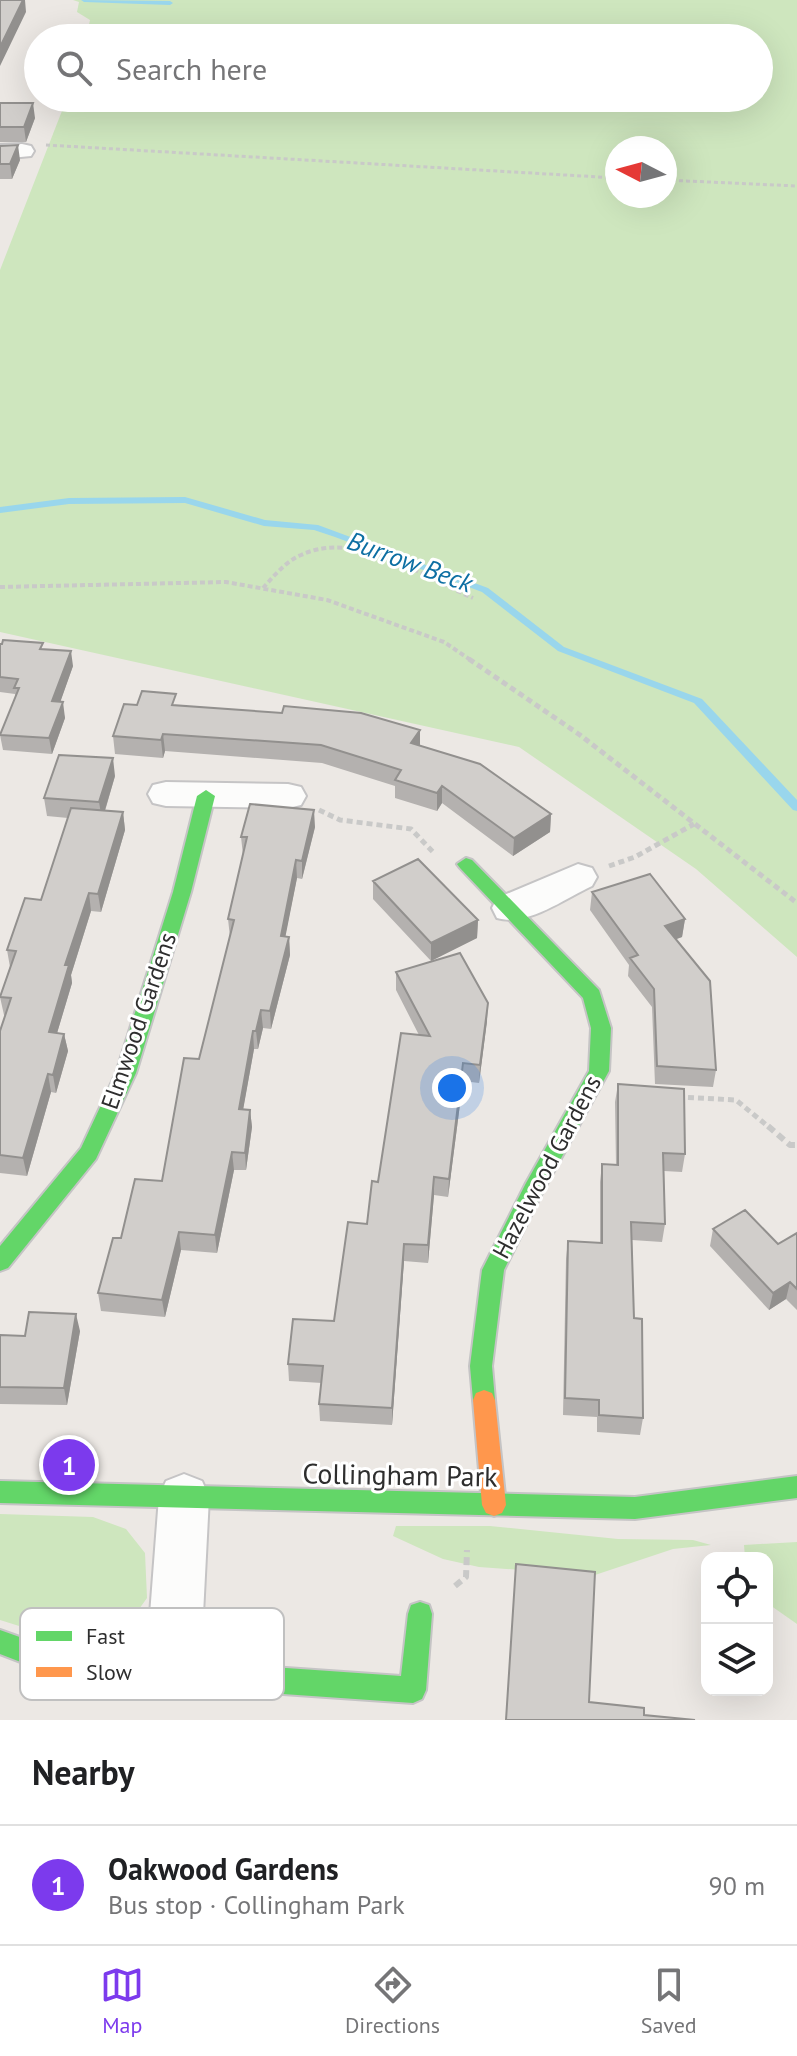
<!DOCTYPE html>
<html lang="en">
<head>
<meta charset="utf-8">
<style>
  :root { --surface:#fff; --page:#f2f2f2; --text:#202124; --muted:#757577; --line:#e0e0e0; --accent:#7c3aed }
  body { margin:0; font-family:"PT Sans",sans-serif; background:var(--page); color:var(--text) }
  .controls { position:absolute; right:24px; bottom:24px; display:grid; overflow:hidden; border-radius:16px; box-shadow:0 8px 32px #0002 }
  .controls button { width:72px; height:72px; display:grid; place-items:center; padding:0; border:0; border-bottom:2px solid var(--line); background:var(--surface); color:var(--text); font:40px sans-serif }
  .compass { position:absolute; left:605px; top:136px; width:72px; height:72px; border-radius:50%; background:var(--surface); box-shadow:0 8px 32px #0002; rotate:276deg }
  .you { position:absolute; left:452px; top:1088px; width:28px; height:28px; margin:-20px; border:6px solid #fff; border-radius:50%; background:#1a73e8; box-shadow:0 0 0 12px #1a73e833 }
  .badge { display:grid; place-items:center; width:52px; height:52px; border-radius:50%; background:var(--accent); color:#fff; font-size:26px; font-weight:700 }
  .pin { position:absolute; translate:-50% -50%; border:4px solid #fff; box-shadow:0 2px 8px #0006 }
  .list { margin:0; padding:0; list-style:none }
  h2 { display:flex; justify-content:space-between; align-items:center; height:104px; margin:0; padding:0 32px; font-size:34px }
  h2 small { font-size:26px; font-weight:400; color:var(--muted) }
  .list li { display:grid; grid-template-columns:52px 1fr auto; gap:24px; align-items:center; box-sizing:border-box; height:120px; padding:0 32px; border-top:2px solid var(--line) }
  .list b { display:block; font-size:30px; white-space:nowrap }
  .list p { margin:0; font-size:26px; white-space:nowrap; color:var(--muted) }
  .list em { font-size:26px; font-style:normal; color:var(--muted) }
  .icon { flex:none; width:44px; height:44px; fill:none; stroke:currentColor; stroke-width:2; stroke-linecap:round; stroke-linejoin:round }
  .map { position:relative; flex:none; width:797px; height:1720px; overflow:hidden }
  .search { position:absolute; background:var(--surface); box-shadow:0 8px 32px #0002; left:24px; right:24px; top:24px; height:88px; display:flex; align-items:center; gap:20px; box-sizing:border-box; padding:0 28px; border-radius:44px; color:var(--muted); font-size:30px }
  .sheet { height:224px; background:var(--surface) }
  nav { display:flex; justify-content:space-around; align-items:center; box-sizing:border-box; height:112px; border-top:2px solid var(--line); background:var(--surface); font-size:22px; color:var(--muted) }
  nav a { display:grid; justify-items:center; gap:4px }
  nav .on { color:var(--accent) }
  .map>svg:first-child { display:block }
  .green { fill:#cee6be; fill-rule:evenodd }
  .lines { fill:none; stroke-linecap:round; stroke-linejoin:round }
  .stream { fill:#99d6ec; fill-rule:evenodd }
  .street-casing { stroke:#c5c4c5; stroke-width:4 }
  .fast-casing { stroke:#c5c4c5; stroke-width:4 }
  .slow-casing { stroke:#c5c4c5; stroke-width:4 }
  .path-far3 { stroke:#c9c9c8; stroke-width:3; stroke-dasharray:4 3; stroke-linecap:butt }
  .path-far2 { stroke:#c9c9c8; stroke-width:4; stroke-dasharray:5 3; stroke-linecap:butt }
  .path-far1 { stroke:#c9c9c8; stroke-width:5; stroke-dasharray:6 4; stroke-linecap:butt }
  .path { stroke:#c9c9c8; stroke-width:6; stroke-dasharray:8 5; stroke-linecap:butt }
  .street { fill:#fcfcfb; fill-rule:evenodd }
  .fast { fill:#63d668; fill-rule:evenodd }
  .slow { fill:#ff974d; fill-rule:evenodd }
  .wall { fill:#b4b1af }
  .shaded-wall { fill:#92908e }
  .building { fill:#d1cecb; stroke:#92908e; stroke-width:2 }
  .labels { text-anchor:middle; stroke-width:6; stroke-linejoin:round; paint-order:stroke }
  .street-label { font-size:24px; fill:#2e2e2e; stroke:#fff }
  .water-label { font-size:26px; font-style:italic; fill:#0d6fa3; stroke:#fff }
  .near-street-label { font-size:28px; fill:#2e2e2e; stroke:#fff }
  .key { fill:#fff; stroke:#c0c0c0; stroke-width:2 }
  .key-label { font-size:22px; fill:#2e2e2e }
</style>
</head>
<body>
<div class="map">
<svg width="797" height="1720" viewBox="0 0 797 1720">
  <rect width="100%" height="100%" fill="#ece8e4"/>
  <!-- green -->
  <path class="green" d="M 73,0 L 797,0 L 797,957 L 696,869 L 519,747 L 0,632 L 0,270 L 67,98 L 759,98 L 759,38 L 86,38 L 90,20 L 77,12 L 79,2 ZM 617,148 L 665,148 L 665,196 L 617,196 Z
    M 0,1514 L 93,1517 L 126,1529 L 145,1553 L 147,1598 L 119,1637 L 67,1641 L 0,1620 Z
    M 396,1526 L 490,1526 L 618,1539 L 693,1540 L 711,1545 L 673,1549 L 595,1575 L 479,1567 L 443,1559 L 393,1536 Z
    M 797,1542 L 797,1624 L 767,1603 L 767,1558 L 745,1558 L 744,1545 Z"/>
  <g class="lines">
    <!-- stream -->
    <path class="stream" d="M 81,0 L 170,1 L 173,3 L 170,5 L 84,2 Z
      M 185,497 L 265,520 L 318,525 L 488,588 L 564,647 L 702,699 L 797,800 L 797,811 L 793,810 L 694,703 L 558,651 L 482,592 L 335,537 L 314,530 L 264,526 L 185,503 L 69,504 L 0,513 L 0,507 L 69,498 Z"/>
    <!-- street casing -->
    <g class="street-casing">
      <path id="street" d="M 22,144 L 31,146 L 34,151 L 31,156 L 0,159 L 0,145 Z
        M 166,782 L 288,784 L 301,787 L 306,796 L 301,805 L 288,808 L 166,806 L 153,803 L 148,794 L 153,785 Z
        M 578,864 L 592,868 L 597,877 L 592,886 C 564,899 527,927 497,918 L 492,908 L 497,898 Z
        M 184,1474 L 202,1481 L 209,1497 L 201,1654 L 193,1672 L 174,1680 L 155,1672 L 147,1654 L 159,1497 L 166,1481 Z"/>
    </g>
    <!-- fast casing -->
    <g class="fast-casing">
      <path id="fast" d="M 206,790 L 215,796 L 191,892 L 136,1073 L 96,1159 L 8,1268 L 0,1271 L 0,1246 L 81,1148 L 116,1073 L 173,892 L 197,796 Z
        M 466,858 L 472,860 L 599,990 L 611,1028 L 609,1071 L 542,1193 L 504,1270 L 492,1366 L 495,1400 L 492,1407 L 484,1410 L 476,1407 L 473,1400 L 470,1366 L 482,1270 L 526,1183 L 589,1071 L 591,1028 L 583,998 L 460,868 L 457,864 Z
        M 797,1476 L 797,1498 L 635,1519 L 0,1503 L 0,1481 L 635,1497 Z
        M 420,1602 L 429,1605 L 432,1614 L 426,1690 L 422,1699 L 413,1703 L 227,1690 L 174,1666 L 122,1677 L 67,1680 L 0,1654 L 0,1630 L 67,1654 L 122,1653 L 174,1642 L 228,1664 L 401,1676 L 408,1614 L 411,1605 Z"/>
    </g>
    <!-- slow casing -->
    <g class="slow-casing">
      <path id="slow" d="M 484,1390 L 492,1393 L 495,1400 L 506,1505 L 502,1513 L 494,1516 L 486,1513 L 482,1505 L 473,1400 L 476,1393 Z"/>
    </g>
    <!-- path-far3 -->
    <path class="path-far3" d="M 46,145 L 617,178
      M 665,180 L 797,186"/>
    <!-- path-far2 -->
    <path class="path-far2" d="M 0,587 L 226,582 L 327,600 L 444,642 L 472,661
      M 263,588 C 274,576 285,562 301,555 C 357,529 423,577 473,598"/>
    <!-- path-far1 -->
    <path class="path-far1" d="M 469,659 L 580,735 L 797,903
      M 319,810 L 340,820 L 411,829 L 433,852
      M 609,866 L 635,857 L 694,824
      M 678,1097 L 736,1100 L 770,1128"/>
    <!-- path -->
    <path class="path" d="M 768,1126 L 790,1145 L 797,1145
      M 455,1586 L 466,1577 L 467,1550"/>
    <!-- street -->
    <use href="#street" class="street"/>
    <!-- fast -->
    <use href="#fast" class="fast"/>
    <!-- slow -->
    <use href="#slow" class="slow"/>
  </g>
  <!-- wall -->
  <path class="wall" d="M 0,103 L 35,118 L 26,142 L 0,142 Z
    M 0,146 L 20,160 L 12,179 L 0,179 Z
    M 0,644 L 44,649 L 73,666 L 60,702 L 65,718 L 52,754 L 3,750 L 0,735 L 16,697 L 15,694 L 0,692 Z
    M 137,705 L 177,705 L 420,745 L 551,814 L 550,832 L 513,856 L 442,803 L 437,811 L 395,798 L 395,786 L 322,763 L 165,751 L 163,758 L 115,754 L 113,736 Z
    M 115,776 L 105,811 L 123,812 L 125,830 L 101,912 L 91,911 L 71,975 L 72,983 L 57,1033 L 64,1034 L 68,1051 L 56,1093 L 51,1092 L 27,1176 L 0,1173 L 0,1031 L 5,1015 L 4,1015 L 0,997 L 10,967 L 7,950 L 41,900 L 68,818 L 47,816 L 44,798 Z
    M 315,827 L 302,879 L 297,878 L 285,936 L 289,937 L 290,955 L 271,1029 L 263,1028 L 258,1049 L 254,1049 L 243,1109 L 250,1110 L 252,1127 L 246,1170 L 234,1170 L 217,1253 L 181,1250 L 165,1317 L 101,1311 L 98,1293 L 121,1238 L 162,1181 L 199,1059 L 230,937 L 228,919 L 243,855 L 241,837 Z
    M 373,881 L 478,920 L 477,938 L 431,961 L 373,899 Z
    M 592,892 L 685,919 L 682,937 L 676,939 L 716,1070 L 713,1087 L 655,1084 L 652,1007 L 628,976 L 629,965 L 590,910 Z
    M 396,972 L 487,1021 L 479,1083 L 463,1081 L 448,1197 L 434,1195 L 428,1263 L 404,1261 L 392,1425 L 320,1421 L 319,1404 L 322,1383 L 289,1381 L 288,1364 L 334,1321 L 367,1224 L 419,1035 L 396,990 Z
    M 618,1084 L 685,1154 L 682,1172 L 664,1171 L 665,1224 L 662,1242 L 632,1240 L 634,1318 L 643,1418 L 640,1435 L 597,1432 L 597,1417 L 563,1415 L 566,1259 L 568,1241 L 600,1243 L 600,1182 L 602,1164 L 616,1165 L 615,1102 Z
    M 713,1229 L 778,1244 L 797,1233 L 797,1310 L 786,1299 L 769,1310 L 710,1246 Z
    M 80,1331 L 67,1405 L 0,1404 L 0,1335 L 25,1336 Z"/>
  <!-- shaded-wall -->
  <path class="shaded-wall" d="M 23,0 L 25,0 L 26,12 L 0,66 L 0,47 Z
    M 33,103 L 35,118 L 26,142 L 24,127 Z
    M 18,145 L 20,160 L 12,179 L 10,164 Z
    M 71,651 L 73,666 L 55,717 L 52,701 Z
    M 63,702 L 65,718 L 52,754 L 49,738 Z
    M 420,730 L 420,748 L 411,743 Z
    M 163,734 L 165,751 L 163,758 L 161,740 Z
    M 113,758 L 115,776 L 102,820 L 99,802 Z
    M 442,786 L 442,803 L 437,811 L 437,793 Z
    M 314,810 L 315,827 L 302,879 L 302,861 Z
    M 123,812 L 125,830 L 101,912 L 98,894 Z
    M 551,814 L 550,832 L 513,856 L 514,838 Z
    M 296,860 L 297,878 L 282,954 L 281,936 Z
    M 89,893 L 91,911 L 71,975 L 72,983 L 52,1050 L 49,1032 L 65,965 Z
    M 685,919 L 682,937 L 663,944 L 665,926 Z
    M 478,920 L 477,938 L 431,961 L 431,943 Z
    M 289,937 L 290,955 L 271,1029 L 270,1011 Z
    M 488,1003 L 487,1021 L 479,1083 L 480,1065 Z
    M 261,1010 L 263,1028 L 258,1049 L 256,1031 Z
    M 253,1031 L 254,1049 L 240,1127 L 239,1109 Z
    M 64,1034 L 68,1051 L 56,1093 L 53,1075 Z
    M 463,1063 L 463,1081 L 448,1197 L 449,1179 Z
    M 48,1074 L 51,1092 L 27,1176 L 23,1158 Z
    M 250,1110 L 252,1127 L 246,1170 L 245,1153 Z
    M 232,1152 L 234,1170 L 217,1253 L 215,1235 Z
    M 434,1177 L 434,1195 L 428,1263 L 428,1245 Z
    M 179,1232 L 181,1250 L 165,1317 L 162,1300 Z
    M 404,1244 L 404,1261 L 392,1425 L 392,1408 Z
    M 790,1282 L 786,1299 L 769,1310 L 773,1293 Z
    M 76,1314 L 80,1331 L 67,1405 L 64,1388 Z"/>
  <!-- building -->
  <path class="building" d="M 0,0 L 23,0 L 0,47 Z
    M 0,103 L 33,103 L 24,127 L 0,127 Z
    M 18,145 L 10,164 L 0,164 L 0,146 Z
    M 3,640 L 43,643 L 40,649 L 71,651 L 52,701 L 63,702 L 49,738 L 0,735 L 19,688 L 14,688 L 18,679 L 0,677 L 0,644 L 2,644 Z
    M 142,691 L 176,694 L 172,705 L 282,713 L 284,706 L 361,713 L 420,730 L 411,743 L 480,764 L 551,814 L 514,838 L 442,786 L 437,793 L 395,780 L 401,770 L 321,745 L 163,734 L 161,740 L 113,736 L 124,704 L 137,705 Z
    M 59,755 L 113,758 L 99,802 L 44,798 Z
    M 250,804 L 314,810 L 302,861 L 296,860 L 281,936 L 289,937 L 270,1011 L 261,1010 L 256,1031 L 253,1031 L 239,1109 L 250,1110 L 245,1153 L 232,1152 L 215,1235 L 179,1232 L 162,1300 L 98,1293 L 113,1238 L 121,1238 L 135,1179 L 162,1181 L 184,1058 L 199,1059 L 234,920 L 228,919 L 247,837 L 241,837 Z
    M 71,808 L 123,812 L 98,894 L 89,893 L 65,965 L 69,965 L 49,1032 L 64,1034 L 53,1075 L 48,1074 L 23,1158 L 0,1155 L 0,1031 L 11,998 L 0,997 L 16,951 L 7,950 L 25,898 L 41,900 Z
    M 418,859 L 478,920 L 431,943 L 373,881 Z
    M 650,874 L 685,919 L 665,926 L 710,981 L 716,1070 L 657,1066 L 654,989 L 630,958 L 638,955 L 592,892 Z
    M 460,953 L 488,1003 L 480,1065 L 463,1063 L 449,1179 L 434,1177 L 428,1245 L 404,1244 L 392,1408 L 319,1404 L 323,1366 L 288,1364 L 293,1319 L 334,1321 L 348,1222 L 367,1224 L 372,1181 L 378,1182 L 401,1033 L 430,1036 L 396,972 Z
    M 618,1084 L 684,1089 L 685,1154 L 663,1153 L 665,1224 L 631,1222 L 634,1318 L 642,1319 L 643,1418 L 599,1415 L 599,1400 L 565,1398 L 568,1241 L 602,1243 L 602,1164 L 618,1165 Z
    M 745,1210 L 778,1244 L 797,1233 L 797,1289 L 790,1282 L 773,1293 L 713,1229 Z
    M 29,1312 L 76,1314 L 64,1388 L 0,1387 L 0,1335 L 25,1336 Z
    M 516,1564 L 595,1572 L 589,1702 L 644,1708 L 644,1715 L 695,1720 L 506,1720 Z"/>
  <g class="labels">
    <!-- street labels -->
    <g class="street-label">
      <text transform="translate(139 1021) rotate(-71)" y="8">Elmwood Gardens</text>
      <text transform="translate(547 1167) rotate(-62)" y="8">Hazelwood Gardens</text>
    </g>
    <!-- water labels -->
    <g class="water-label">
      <text transform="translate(410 562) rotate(20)" y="9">Burrow Beck</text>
    </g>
    <!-- near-street labels -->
    <g class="near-street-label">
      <text transform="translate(400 1475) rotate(1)" y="10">Collingham Park</text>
    </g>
  </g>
  <!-- legend -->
  <rect x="20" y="1608" width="264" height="92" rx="12" class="key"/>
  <rect x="36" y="1631" width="36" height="10" fill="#63d668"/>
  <rect x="36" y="1667" width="36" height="10" fill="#ff974d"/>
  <g class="key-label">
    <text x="86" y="1644">Fast</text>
    <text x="86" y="1680">Slow</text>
  </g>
</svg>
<div class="controls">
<button><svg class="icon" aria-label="locate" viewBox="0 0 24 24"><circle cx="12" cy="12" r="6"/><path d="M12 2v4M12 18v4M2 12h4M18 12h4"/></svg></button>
<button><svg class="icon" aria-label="layers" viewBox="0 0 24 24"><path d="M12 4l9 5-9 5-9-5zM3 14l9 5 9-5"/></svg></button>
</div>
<svg class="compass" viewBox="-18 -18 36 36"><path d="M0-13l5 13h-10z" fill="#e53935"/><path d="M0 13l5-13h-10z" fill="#757577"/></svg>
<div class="you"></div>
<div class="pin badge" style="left:69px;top:1465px">1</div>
<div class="search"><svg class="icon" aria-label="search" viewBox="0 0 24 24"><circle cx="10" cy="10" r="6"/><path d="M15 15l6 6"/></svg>Search here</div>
</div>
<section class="sheet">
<h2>Nearby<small></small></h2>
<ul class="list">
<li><span class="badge">1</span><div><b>Oakwood Gardens</b><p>Bus stop · Collingham Park</p></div><em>90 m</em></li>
</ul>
</section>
<nav>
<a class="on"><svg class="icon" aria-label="map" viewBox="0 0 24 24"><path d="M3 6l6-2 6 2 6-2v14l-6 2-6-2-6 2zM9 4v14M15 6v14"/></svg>Map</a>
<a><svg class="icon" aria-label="directions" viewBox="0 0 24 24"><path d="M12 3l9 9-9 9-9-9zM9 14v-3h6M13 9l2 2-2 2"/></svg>Directions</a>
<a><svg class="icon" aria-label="saved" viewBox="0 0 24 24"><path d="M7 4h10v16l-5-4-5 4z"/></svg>Saved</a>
</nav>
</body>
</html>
